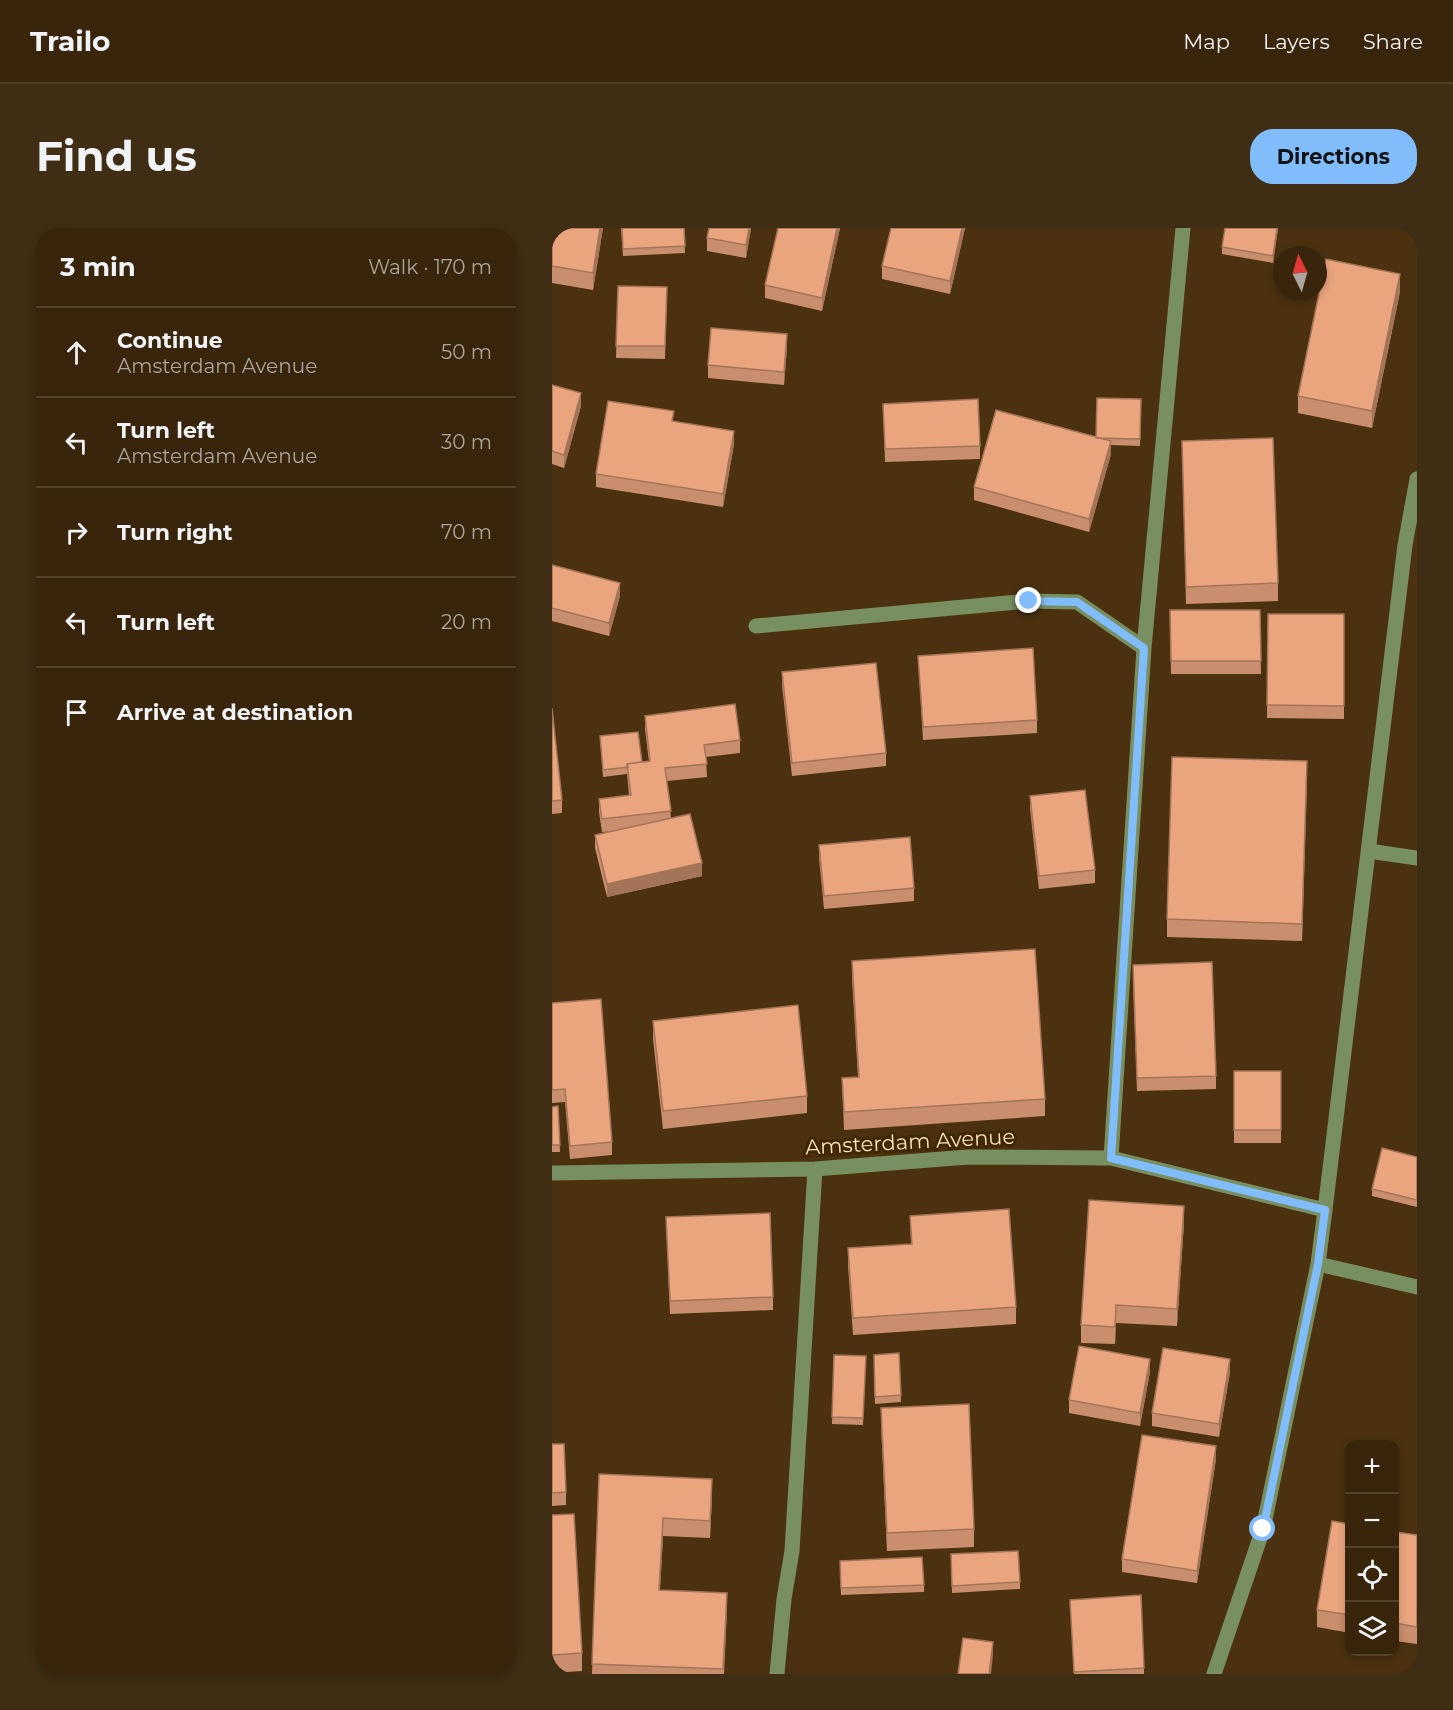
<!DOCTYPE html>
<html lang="en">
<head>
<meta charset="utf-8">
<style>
  :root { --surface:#38250b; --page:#3f2d14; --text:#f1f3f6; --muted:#aba59d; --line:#52422c; --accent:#81bdfa }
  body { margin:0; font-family:Montserrat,sans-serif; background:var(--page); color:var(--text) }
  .controls { position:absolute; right:18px; bottom:18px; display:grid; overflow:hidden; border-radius:12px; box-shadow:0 3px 9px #0003 }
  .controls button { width:54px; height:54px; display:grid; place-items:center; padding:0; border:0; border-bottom:2px solid var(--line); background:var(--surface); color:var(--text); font:30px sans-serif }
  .compass { position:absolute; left:721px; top:18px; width:54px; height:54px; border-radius:50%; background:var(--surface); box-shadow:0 3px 9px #0003; rotate:355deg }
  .stop { position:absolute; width:18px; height:18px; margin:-14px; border:4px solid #81bdfa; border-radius:50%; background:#fff }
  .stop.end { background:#81bdfa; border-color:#fff; box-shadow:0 2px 6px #0008 }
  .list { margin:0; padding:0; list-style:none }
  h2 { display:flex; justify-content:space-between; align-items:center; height:78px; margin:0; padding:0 24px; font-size:26px }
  h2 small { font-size:20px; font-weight:400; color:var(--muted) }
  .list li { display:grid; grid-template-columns:39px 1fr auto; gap:18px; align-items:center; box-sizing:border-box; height:90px; padding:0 24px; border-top:2px solid var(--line) }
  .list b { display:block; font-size:22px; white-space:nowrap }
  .list p { margin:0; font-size:20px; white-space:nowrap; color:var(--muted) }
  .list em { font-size:20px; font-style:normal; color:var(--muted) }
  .icon { flex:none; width:33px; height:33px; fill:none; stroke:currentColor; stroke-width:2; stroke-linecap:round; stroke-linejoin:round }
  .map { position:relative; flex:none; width:865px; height:1446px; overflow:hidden; border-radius:24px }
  header { display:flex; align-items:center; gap:36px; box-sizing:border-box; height:84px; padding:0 30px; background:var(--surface); border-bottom:2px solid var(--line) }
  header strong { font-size:28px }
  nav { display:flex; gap:33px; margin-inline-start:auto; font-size:21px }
  .intro { display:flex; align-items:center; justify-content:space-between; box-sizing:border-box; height:144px; padding:0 36px }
  h1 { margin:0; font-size:42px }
  .button { padding:15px 27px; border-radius:24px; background:var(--accent); color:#111; font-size:21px; font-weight:700 }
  main { display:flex; gap:36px; padding:0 36px }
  aside { flex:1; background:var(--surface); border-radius:24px; box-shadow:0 3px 9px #0003 }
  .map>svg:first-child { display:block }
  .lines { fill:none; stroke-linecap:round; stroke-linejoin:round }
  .minor { stroke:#788f62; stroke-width:15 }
  .wall { fill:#c98e6d }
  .shaded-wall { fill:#a47459 }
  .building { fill:#eaa57f; stroke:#a47459; stroke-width:1.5 }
  .route { stroke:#81bdfa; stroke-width:8 }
  .labels { text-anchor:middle; stroke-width:6; stroke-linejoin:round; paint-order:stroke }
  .street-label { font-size:21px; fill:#f9debf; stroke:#402703 }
</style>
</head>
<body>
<header>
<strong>Trailo</strong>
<nav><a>Map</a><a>Layers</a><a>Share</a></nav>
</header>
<div class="intro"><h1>Find us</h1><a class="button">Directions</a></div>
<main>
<aside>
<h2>3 min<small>Walk · 170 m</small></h2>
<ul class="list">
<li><svg class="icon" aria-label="ahead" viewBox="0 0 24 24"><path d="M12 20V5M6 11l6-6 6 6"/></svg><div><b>Continue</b><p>Amsterdam Avenue</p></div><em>50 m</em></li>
<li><svg class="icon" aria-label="left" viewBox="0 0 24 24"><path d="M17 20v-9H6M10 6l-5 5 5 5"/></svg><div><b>Turn left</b><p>Amsterdam Avenue</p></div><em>30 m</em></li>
<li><svg class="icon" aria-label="right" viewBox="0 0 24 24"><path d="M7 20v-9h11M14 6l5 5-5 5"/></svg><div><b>Turn right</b></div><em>70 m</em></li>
<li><svg class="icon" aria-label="left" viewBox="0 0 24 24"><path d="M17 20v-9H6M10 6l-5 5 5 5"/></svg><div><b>Turn left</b></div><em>20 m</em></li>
<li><svg class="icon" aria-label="arrive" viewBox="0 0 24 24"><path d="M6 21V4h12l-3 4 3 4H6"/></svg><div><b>Arrive at destination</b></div></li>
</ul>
</aside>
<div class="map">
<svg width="865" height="1446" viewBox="0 0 865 1446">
  <rect width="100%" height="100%" fill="#4b310f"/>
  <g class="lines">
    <!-- minor -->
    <path class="minor" d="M 204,398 L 477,373 L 525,374 L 592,420
      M 817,623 L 865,630
      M 559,930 L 592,420 L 631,0
      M 0,945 L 263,941 L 416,929 L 559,930 L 773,982 L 766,1036 L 711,1301 L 662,1446
      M 773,982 L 853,317 L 865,251
      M 766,1036 L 865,1059
      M 225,1446 L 232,1371 L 240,1323 L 263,941"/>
  </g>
  <!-- wall -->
  <path class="wall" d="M 0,0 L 51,0 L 41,62 L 0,55 Z
    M 69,0 L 132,0 L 133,25 L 71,28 Z
    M 199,0 L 194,30 L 155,23 L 155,10 Z
    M 288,0 L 270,83 L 213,70 L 213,57 Z
    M 413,0 L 398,66 L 330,51 L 330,38 Z
    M 673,0 L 726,0 L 721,35 L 670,26 L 670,19 Z
    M 66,58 L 115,59 L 113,131 L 64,130 Z
    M 848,64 L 820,200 L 746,185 L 746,168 Z
    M 235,119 L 232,157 L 156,150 L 156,137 Z
    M 0,157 L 29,178 L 12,240 L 0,236 Z
    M 589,171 L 588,218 L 559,217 L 559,226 L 537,304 L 422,272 L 422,259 L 544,209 Z
    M 331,176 L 428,218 L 428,231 L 333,234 Z
    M 122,194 L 182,216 L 171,279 L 44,259 L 44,246 Z
    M 630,213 L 726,355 L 726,373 L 634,376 Z
    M 0,337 L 68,368 L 57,408 L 0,393 Z
    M 618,382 L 708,382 L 709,446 L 619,446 Z
    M 716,386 L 792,386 L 792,491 L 715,490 Z
    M 366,428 L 485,492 L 485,505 L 371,512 Z
    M 230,444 L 334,525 L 334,538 L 240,548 L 230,457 Z
    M 0,480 L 10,572 L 10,585 L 0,586 Z
    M 93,488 L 188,512 L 188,525 L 154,529 L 155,549 L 115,553 L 119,590 L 150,648 L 55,669 L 43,620 L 43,607 L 63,603 L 50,604 L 47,584 L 47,571 L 77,567 L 75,546 L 51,549 L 48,508 L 90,534 L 97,534 L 93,501 Z
    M 755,550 L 750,713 L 615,709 L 615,691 Z
    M 478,568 L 543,642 L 543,655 L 487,661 L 478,581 Z
    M 267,617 L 362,660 L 362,673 L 272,681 L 267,630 Z
    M 300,733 L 493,871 L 493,888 L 292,902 L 290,850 L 306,849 L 300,750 Z
    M 581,750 L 664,848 L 664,861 L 585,863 Z
    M 0,775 L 60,914 L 60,927 L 18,931 L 13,874 L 0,875 Z
    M 101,793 L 255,868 L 255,885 L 111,901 L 101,811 Z
    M 682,843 L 729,843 L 729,915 L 682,915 Z
    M 6,878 L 8,924 L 0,924 L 0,879 Z
    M 865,929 L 865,979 L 820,968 L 820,961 Z
    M 358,988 L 464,1079 L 464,1096 L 301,1107 L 296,1037 L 296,1020 L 359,1016 Z
    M 114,989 L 221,1069 L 221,1082 L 118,1086 Z
    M 632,995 L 625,1098 L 564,1095 L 563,1116 L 529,1115 L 529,1097 Z
    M 347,1125 L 349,1174 L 323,1176 L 322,1127 Z
    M 282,1127 L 314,1128 L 311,1197 L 280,1196 Z
    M 598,1144 L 588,1198 L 517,1185 L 517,1172 Z
    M 678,1144 L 667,1209 L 600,1198 L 600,1185 Z
    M 329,1180 L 422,1301 L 422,1319 L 335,1323 L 329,1198 Z
    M 0,1216 L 14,1264 L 14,1277 L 0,1278 Z
    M 664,1231 L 645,1355 L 570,1344 L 570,1331 Z
    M 47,1246 L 160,1268 L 158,1310 L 111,1308 L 108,1362 L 175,1382 L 172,1446 L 40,1446 Z
    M 0,1287 L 30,1425 L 30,1443 L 0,1445 Z
    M 798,1296 L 798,1405 L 765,1399 L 765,1382 Z
    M 843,1304 L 865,1307 L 865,1416 L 843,1413 Z
    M 399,1326 L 468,1354 L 468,1361 L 400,1365 Z
    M 288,1340 L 372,1357 L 372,1364 L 289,1367 Z
    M 518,1372 L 592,1440 L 592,1446 L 522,1446 Z"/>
  <!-- shaded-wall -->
  <path class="shaded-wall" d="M 48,0 L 51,0 L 41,62 L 41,45 Z
    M 197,0 L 199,0 L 194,30 L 194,17 Z
    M 285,0 L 288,0 L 270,83 L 270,70 Z
    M 410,0 L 413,0 L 398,66 L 398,53 Z
    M 725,0 L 726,0 L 721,35 L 721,28 Z
    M 848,46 L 848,64 L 820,200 L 820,183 Z
    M 235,106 L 235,119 L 232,157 L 232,144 Z
    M 29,165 L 29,178 L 12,240 L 12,227 Z
    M 182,203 L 182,216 L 171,279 L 171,266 Z
    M 559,213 L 559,226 L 537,304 L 537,291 Z
    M 68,355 L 68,368 L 57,408 L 57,395 Z
    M 755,533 L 755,550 L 750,713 L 750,696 Z
    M 150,635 L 150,648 L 55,669 L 55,656 Z
    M 632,978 L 632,995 L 625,1098 L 625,1081 Z
    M 564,1077 L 564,1095 L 563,1116 L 563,1099 Z
    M 598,1131 L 598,1144 L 588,1198 L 588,1185 Z
    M 678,1131 L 678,1144 L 667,1209 L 667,1196 Z
    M 664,1218 L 664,1231 L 645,1355 L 645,1343 Z
    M 160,1251 L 160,1268 L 158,1310 L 158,1293 Z
    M 111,1290 L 111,1308 L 107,1379 L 107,1362 Z
    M 175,1365 L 175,1382 L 171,1446 Z
    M 441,1414 L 441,1427 L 439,1446 L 437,1446 Z"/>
  <!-- building -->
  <path class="building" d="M 0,0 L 48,0 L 41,45 L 0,38 Z
    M 70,0 L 132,0 L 133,18 L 71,21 Z
    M 157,0 L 197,0 L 194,17 L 155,10 Z
    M 226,0 L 285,0 L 270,70 L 213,57 Z
    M 339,0 L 410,0 L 398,53 L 330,38 Z
    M 673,0 L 725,0 L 721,28 L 670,19 Z
    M 774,31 L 848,46 L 820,183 L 746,168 Z
    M 66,58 L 115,59 L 113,118 L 64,118 Z
    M 159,100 L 235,106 L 232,144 L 156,137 Z
    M 0,157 L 29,165 L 12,227 L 0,223 Z
    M 545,170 L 589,171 L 588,211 L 544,210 Z
    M 426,171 L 428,218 L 333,221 L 331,176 Z
    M 56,173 L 122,183 L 120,193 L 182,203 L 171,266 L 44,246 Z
    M 444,182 L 559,213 L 537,291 L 422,259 Z
    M 721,210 L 726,355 L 634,359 L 630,213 Z
    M 0,337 L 68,355 L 57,395 L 0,380 Z
    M 618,382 L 708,382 L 709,433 L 619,433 Z
    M 716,386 L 792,386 L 792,478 L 715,477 Z
    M 481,420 L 485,492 L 371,499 L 366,428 Z
    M 324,435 L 334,525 L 240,535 L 230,444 Z
    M 183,476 L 188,512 L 152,517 L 155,536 L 113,540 L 119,583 L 50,591 L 47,571 L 79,567 L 75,536 L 98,533 L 93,488 Z
    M 0,480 L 10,572 L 0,573 Z
    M 86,504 L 90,534 L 75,536 L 76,539 L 51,542 L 48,508 Z
    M 620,529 L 755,533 L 750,696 L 615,691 Z
    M 533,562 L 543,642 L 487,648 L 478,568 Z
    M 138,586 L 150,635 L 55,656 L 43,607 Z
    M 358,609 L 362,660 L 272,668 L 267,617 Z
    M 483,721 L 493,871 L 292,884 L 290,850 L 307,849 L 300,733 Z
    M 660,734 L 664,848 L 585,850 L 581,737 Z
    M 49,771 L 60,914 L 18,918 L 13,861 L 0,862 L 0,775 Z
    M 246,777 L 255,868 L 111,883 L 101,793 Z
    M 682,843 L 729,843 L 729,902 L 682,902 Z
    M 6,878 L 8,917 L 0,917 L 0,879 Z
    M 830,920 L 865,929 L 865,972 L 820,961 Z
    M 537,972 L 632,978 L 625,1081 L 564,1077 L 563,1099 L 529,1097 Z
    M 457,981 L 464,1079 L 301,1090 L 296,1020 L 360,1016 L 358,988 Z
    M 218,985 L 221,1069 L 118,1073 L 114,989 Z
    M 527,1118 L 598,1131 L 588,1185 L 517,1172 Z
    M 611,1120 L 678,1131 L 667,1196 L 600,1185 Z
    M 347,1125 L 349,1167 L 323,1169 L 322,1127 Z
    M 282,1127 L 314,1128 L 311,1190 L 280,1189 Z
    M 417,1176 L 422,1301 L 335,1305 L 329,1180 Z
    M 590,1207 L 664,1218 L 645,1343 L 570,1331 Z
    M 0,1216 L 12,1216 L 14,1264 L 0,1265 Z
    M 47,1246 L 160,1251 L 158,1293 L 111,1290 L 107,1362 L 175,1365 L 171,1441 L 40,1436 Z
    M 22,1286 L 30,1425 L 0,1427 L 0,1287 Z
    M 780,1293 L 798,1296 L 798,1387 L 765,1382 Z
    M 843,1304 L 865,1307 L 865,1399 L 843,1395 Z
    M 466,1323 L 468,1354 L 400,1358 L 399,1326 Z
    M 370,1329 L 372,1357 L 289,1360 L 288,1333 Z
    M 589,1367 L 592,1440 L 522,1444 L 518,1372 Z
    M 411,1410 L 441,1414 L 437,1446 L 406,1446 Z"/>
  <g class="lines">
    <!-- route -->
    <path class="route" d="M 477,373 L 525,374 L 592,420 L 559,930 L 773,982 L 766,1036 L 711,1301"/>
  </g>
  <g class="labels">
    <!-- street labels -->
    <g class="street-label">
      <text transform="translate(358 914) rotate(-3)" y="7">Amsterdam Avenue</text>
    </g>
  </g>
</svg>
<div class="controls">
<button>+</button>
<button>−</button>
<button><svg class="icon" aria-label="locate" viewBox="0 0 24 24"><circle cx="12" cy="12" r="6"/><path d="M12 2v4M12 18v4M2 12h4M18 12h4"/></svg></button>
<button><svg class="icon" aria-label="layers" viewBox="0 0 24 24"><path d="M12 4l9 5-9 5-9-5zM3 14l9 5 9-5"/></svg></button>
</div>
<svg class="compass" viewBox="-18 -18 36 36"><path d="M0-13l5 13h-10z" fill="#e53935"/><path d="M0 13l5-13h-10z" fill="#aba59d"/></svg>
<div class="stop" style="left:711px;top:1301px"></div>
<div class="stop end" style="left:477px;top:373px"></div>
</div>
</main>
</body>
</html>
